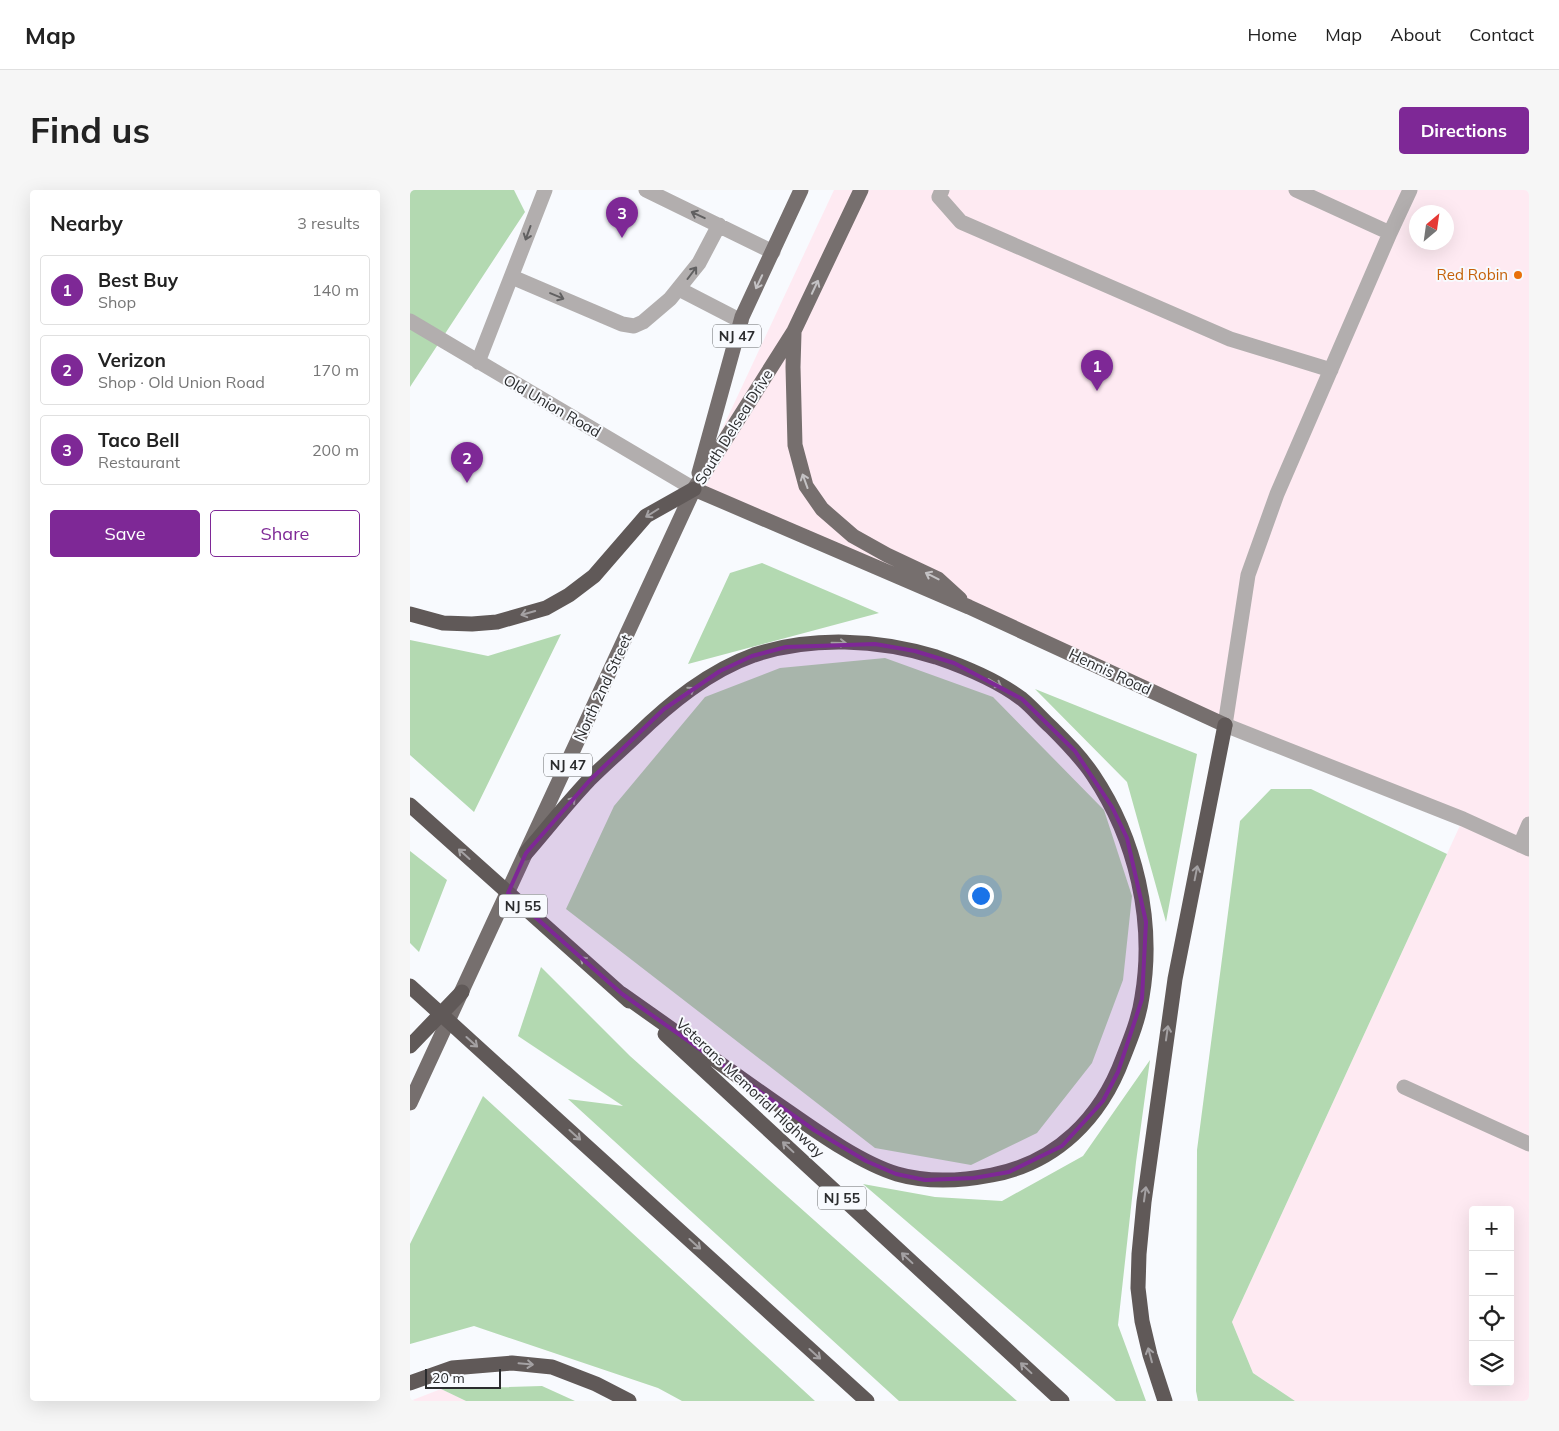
<!DOCTYPE html>
<html lang="en">
<head>
<meta charset="utf-8">
<style>
  :root { --surface:#fff; --page:#f6f6f6; --text:#222; --muted:#767676; --line:#e0e0e0; --accent:#7e2896 }
  body { margin:0; font-family:Mulish,sans-serif; background:var(--page); color:var(--text) }
  .controls { position:absolute; right:15px; bottom:15px; display:grid; overflow:hidden; border-radius:5px; box-shadow:0 5px 20px #0002 }
  .controls button { width:45px; height:45px; display:grid; place-items:center; padding:0; border:0; border-bottom:1px solid var(--line); background:var(--surface); color:var(--text); font:25px sans-serif }
  .compass { position:absolute; left:999px; top:15px; width:45px; height:45px; border-radius:50%; background:var(--surface); box-shadow:0 5px 20px #0002; rotate:29deg }
  .scale { position:absolute; left:15px; bottom:12px; width:76px; box-sizing:border-box; padding-left:5px; border:2px solid #2b2c2e; border-top:0; font-size:14px; line-height:18px; white-space:nowrap; color:#2b2c2e; -webkit-text-stroke:4px #f8fafe; paint-order:stroke }
  .you { position:absolute; left:570px; top:705px; width:18px; height:18px; margin:-12px; border:4px solid #fff; border-radius:50%; background:#1a73e8; box-shadow:0 0 0 8px #1a73e833 }
  .badge { display:grid; place-items:center; width:32px; height:32px; border-radius:50%; background:var(--accent); color:#fff; font-size:16px; font-weight:700 }
  .pin { position:absolute; translate:-50% -41px; filter:drop-shadow(0 1px 2px #0008) }
  .pin::after { content:''; position:absolute; top:26px; width:18px; height:15px; background:inherit; clip-path:polygon(0 0,100% 0,50% 100%) }
  .list { margin:0; padding:0; list-style:none }
  h2 { display:flex; justify-content:space-between; align-items:center; height:65px; margin:0; padding:0 20px; font-size:21px }
  h2 small { font-size:16px; font-weight:400; color:var(--muted) }
  .list li { display:grid; grid-template-columns:32px 1fr auto; gap:15px; align-items:center; box-sizing:border-box; height:70px; margin:0 10px 10px; padding:0 10px; border:1px solid var(--line); border-radius:5px }
  .list b { display:block; font-size:19px; white-space:nowrap }
  .list p { margin:0; font-size:16px; white-space:nowrap; color:var(--muted) }
  .list em { font-size:16px; font-style:normal; color:var(--muted) }
  .actions { display:flex; gap:10px; padding:15px 20px }
  .actions a { flex:1; padding:11px 0; border:1px solid var(--accent); border-radius:5px; text-align:center; font-size:18px; color:var(--accent) }
  .actions .main { background:var(--accent); color:#fff }
  .icon { flex:none; width:28px; height:28px; fill:none; stroke:currentColor; stroke-width:2; stroke-linecap:round; stroke-linejoin:round }
  .map { position:relative; flex:none; width:1119px; height:1211px; overflow:hidden; border-radius:5px }
  header { display:flex; align-items:center; gap:30px; box-sizing:border-box; height:70px; padding:0 25px; background:var(--surface); border-bottom:1px solid var(--line) }
  header strong { font-size:24px }
  nav { display:flex; gap:28px; margin-inline-start:auto; font-size:18px }
  .intro { display:flex; align-items:center; justify-content:space-between; box-sizing:border-box; height:120px; padding:0 30px }
  h1 { margin:0; font-size:35px }
  .button { padding:12px 22px; border-radius:5px; background:var(--accent); color:#fff; font-size:18px; font-weight:700 }
  main { display:flex; gap:30px; padding:0 30px }
  aside { flex:1; background:var(--surface); border-radius:5px; box-shadow:0 5px 20px #0002 }
  .map>svg:first-child { display:block }
  .commercial { fill:#feeaf2; fill-rule:evenodd }
  .green { fill:#b3d9b1 }
  .lines { fill:none; stroke-linecap:round; stroke-linejoin:round }
  .minor { stroke:#b2aeae; stroke-width:15 }
  .major { stroke:#766f6e; stroke-width:15 }
  .highway { stroke:#605958; stroke-width:15 }
  .oneway { stroke:#616061 }
  .oneway2 { stroke:#c4c2c4 }
  .oneway3 { stroke:#a4a1a3 }
  .marked { fill:#7e2896; fill-opacity:0.2; stroke:#7e2896; stroke-width:4; stroke-linejoin:round }
  .food-dot { fill:#e8710a; stroke:#f8fafe; stroke-width:2 }
  .labels { text-anchor:middle; stroke-width:4; stroke-linejoin:round; paint-order:stroke }
  .shield { fill:#f8fafe; stroke:#686a6c; stroke-width:1 }
  .shield-label { font-size:14px; font-weight:bold; fill:#2b2c2e }
  .food-label { font-size:15px; fill:#c56008; stroke:#f8fafe; text-anchor:end }
  .street-label { font-size:15px; fill:#2b2c2e; stroke:#f8fafe }
</style>
</head>
<body>
<header>
<strong>Map</strong>
<nav><a>Home</a><a>Map</a><a>About</a><a>Contact</a></nav>
</header>
<div class="intro"><h1>Find us</h1><a class="button">Directions</a></div>
<main>
<aside>
<h2>Nearby<small>3 results</small></h2>
<ul class="list">
<li><span class="badge">1</span><div><b>Best Buy</b><p>Shop</p></div><em>140 m</em></li>
<li><span class="badge">2</span><div><b>Verizon</b><p>Shop · Old Union Road</p></div><em>170 m</em></li>
<li><span class="badge">3</span><div><b>Taco Bell</b><p>Restaurant</p></div><em>200 m</em></li>
</ul>
<div class="actions"><a class="main">Save</a><a>Share</a></div>
</aside>
<div class="map">
<svg width="1119" height="1211" viewBox="0 0 1119 1211">
  <rect width="100%" height="100%" fill="#f8fafe"/>
  <!-- commercial -->
  <path class="commercial" d="M 424,0 L 1119,0 L 1119,1211 L 885,1211 L 843,1183 L 822,1132 L 1053,629 L 284,299 ZM 1006,22 L 1036,22 L 1036,52 L 1006,52 ZM 1063,1020 L 1100,1020 L 1100,1192 L 1063,1192 Z
    M 31,1199 L 56,1211 L 0,1211 Z"/>
  <!-- green -->
  <path class="green" d="M 0,0 L 104,0 L 115,22 L 0,197 Z
    M 352,373 L 469,423 L 278,474 L 320,383 Z
    M 151,444 L 64,622 L 0,565 L 0,450 L 78,466 Z
    M 475,468 L 583,507 L 694,620 L 722,706 L 713,790 L 682,873 L 627,943 L 561,975 L 465,958 L 156,719 L 204,616 L 295,507 L 370,478 Z
    M 625,499 L 787,564 L 756,732 L 717,592 Z
    M 861,599 L 901,599 L 1037,664 L 822,1132 L 843,1183 L 885,1211 L 788,1211 L 786,1201 L 787,960 L 830,631 Z
    M 0,661 L 37,690 L 9,762 L 0,753 Z
    M 131,777 L 220,866 L 607,1211 L 489,1211 L 158,909 L 213,916 L 108,846 Z
    M 740,870 L 726,972 L 708,1135 L 736,1211 L 706,1211 L 453,994 L 525,1007 L 592,1011 L 673,966 Z
    M 73,906 L 405,1211 L 272,1211 L 248,1198 L 64,1136 L 0,1154 L 0,1054 Z
    M 132,1196 L 165,1211 L 56,1211 L 31,1199 Z"/>
  <g class="lines">
    <!-- minor -->
    <path class="minor" d="M 236,0 L 363,62
      M 532,0 L 529,7 L 551,32 L 820,149 L 921,180
      M 886,0 L 980,43
      M 1000,0 L 980,43 L 867,304 L 838,385 L 815,535 L 1053,629 L 1119,659
      M 102,87 L 212,134 L 224,136 L 233,132 L 260,109 L 289,73 L 309,35
      M 269,99 L 331,131
      M 0,131 L 284,299
      M 68,172 L 135,0
      M 1110,655 L 1119,634
      M 994,897 L 1119,954"/>
    <!-- major -->
    <path class="major" d="M 384,143 L 383,177 L 385,255 L 396,296 L 412,319 L 443,346 L 477,365 L 528,389 L 550,409
      M 289,283 L 332,127 L 391,0
      M 284,299 L 559,417 L 815,535
      M 0,913 L 284,299 L 384,141 L 451,0"/>
    <!-- highway -->
    <path class="highway" d="M 0,424 L 33,433 L 62,434 L 87,432 L 136,418 L 159,405 L 184,386 L 236,326 L 284,299
      M 0,615 L 219,811
      M 116,663 C 137,639 157,613 179,590 C 194,575 210,561 226,546 C 260,513 299,481 344,465 C 402,446 468,449 526,467 C 555,477 587,490 612,509 C 622,517 631,528 641,537 C 656,552 671,567 683,585 C 726,649 745,731 732,807 C 729,828 721,848 713,868 C 691,928 646,973 582,985 C 551,991 518,993 487,984 C 447,972 398,935 363,911 C 313,875 262,840 212,804
      M 0,796 L 457,1211
      M 255,844 L 652,1211
      M 0,856 L 52,802
      M 0,1193 L 42,1178 L 102,1173 L 142,1177 L 186,1194 L 219,1211
      M 755,1211 L 740,1165 L 732,1131 L 728,1098 L 729,1064 L 734,1012 L 765,789 L 815,535"/>
  </g>
  <!-- one-way arrows -->
  <defs><path id="oneway-shaft" d="M-6 0H5M1.5-3L5.5 0L1.5 3" fill="none" stroke-width="1.6" stroke-linecap="round" stroke-linejoin="round" transform="scale(1.25)"/></defs>
  <g class="oneway">
    <use href="#oneway-shaft" transform="translate(288 25) rotate(-155)"/>
    <use href="#oneway-shaft" transform="translate(118 43) rotate(110)"/>
    <use href="#oneway-shaft" transform="translate(282 83) rotate(-53)"/>
    <use href="#oneway-shaft" transform="translate(147 106) rotate(23)"/>
  </g>
  <g class="oneway2">
    <use href="#oneway-shaft" transform="translate(349 92) rotate(115)"/>
    <use href="#oneway-shaft" transform="translate(405 97) rotate(-65)"/>
    <use href="#oneway-shaft" transform="translate(395 291) rotate(-110)"/>
    <use href="#oneway-shaft" transform="translate(522 386) rotate(-153)"/>
  </g>
  <g class="oneway3">
    <use href="#oneway-shaft" transform="translate(242 323) rotate(148)"/>
    <use href="#oneway-shaft" transform="translate(118 423) rotate(164)"/>
    <use href="#oneway-shaft" transform="translate(429 453) rotate(1)"/>
    <use href="#oneway-shaft" transform="translate(585 493) rotate(31)"/>
    <use href="#oneway-shaft" transform="translate(278 502) rotate(-36)"/>
    <use href="#oneway-shaft" transform="translate(160 613) rotate(-49)"/>
    <use href="#oneway-shaft" transform="translate(54 664) rotate(-138)"/>
    <use href="#oneway-shaft" transform="translate(786 683) rotate(-79)"/>
    <use href="#oneway-shaft" transform="translate(176 772) rotate(-138)"/>
    <use href="#oneway-shaft" transform="translate(757 843) rotate(-82)"/>
    <use href="#oneway-shaft" transform="translate(62 852) rotate(42)"/>
    <use href="#oneway-shaft" transform="translate(165 945) rotate(42)"/>
    <use href="#oneway-shaft" transform="translate(378 957) rotate(-137)"/>
    <use href="#oneway-shaft" transform="translate(735 1004) rotate(-82)"/>
    <use href="#oneway-shaft" transform="translate(285 1054) rotate(42)"/>
    <use href="#oneway-shaft" transform="translate(497 1068) rotate(-137)"/>
    <use href="#oneway-shaft" transform="translate(405 1164) rotate(42)"/>
    <use href="#oneway-shaft" transform="translate(740 1165) rotate(-105)"/>
    <use href="#oneway-shaft" transform="translate(116 1174) rotate(5)"/>
    <use href="#oneway-shaft" transform="translate(616 1178) rotate(-137)"/>
  </g>
  <!-- marked area -->
  <path class="marked" d="M 465,454 L 505,461 L 544,473 L 612,509 L 665,561 L 702,617 L 717,648 L 736,732 L 732,809 L 708,882 L 693,911 L 652,956 L 599,982 L 564,988 L 515,990 L 486,984 L 456,971 L 404,940 L 212,804 L 98,703 L 116,663 L 180,590 L 254,519 L 310,481 L 342,466 L 376,457 Z"/>
  <!-- markers -->
  <circle class="food-dot" cx="1108" cy="85" r="5"/>
  <g class="labels">
    <!-- shield labels -->
    <g class="shield">
      <rect x="303" y="134.5" width="48" height="23" rx="4"/>
      <rect x="134" y="563.5" width="48" height="23" rx="4"/>
      <rect x="89" y="704.5" width="48" height="23" rx="4"/>
      <rect x="408" y="996.5" width="48" height="23" rx="4"/>
    </g>
    <g class="shield-label">
      <text x="327" y="151">NJ 47</text>
      <text x="158" y="580">NJ 47</text>
      <text x="113" y="721">NJ 55</text>
      <text x="432" y="1013">NJ 55</text>
    </g>
    <!-- food labels -->
    <g class="food-label">
      <text x="1098" y="90">Red Robin</text>
    </g>
    <!-- street labels -->
    <g class="street-label">
      <text transform="translate(142 216) rotate(30)" y="5">Old Union Road</text>
      <text transform="translate(324 237) rotate(-58)" y="5">South Delsea Drive</text>
      <text transform="translate(700 482) rotate(25)" y="5">Hennis Road</text>
      <text transform="translate(193 498) rotate(-65)" y="5">North 2nd Street</text>
      <text transform="translate(340 898) rotate(43)" y="5">Veterans Memorial Highway</text>
    </g>
  </g>
</svg>
<div class="controls">
<button>+</button>
<button>−</button>
<button><svg class="icon" aria-label="locate" viewBox="0 0 24 24"><circle cx="12" cy="12" r="6"/><path d="M12 2v4M12 18v4M2 12h4M18 12h4"/></svg></button>
<button><svg class="icon" aria-label="layers" viewBox="0 0 24 24"><path d="M12 4l9 5-9 5-9-5zM3 14l9 5 9-5"/></svg></button>
</div>
<svg class="compass" viewBox="-18 -18 36 36"><path d="M0-13l5 13h-10z" fill="#e53935"/><path d="M0 13l5-13h-10z" fill="#767676"/></svg>
<div class="scale">20 m</div>
<div class="you"></div>
<div class="pin badge" style="left:687px;top:201px">1</div>
<div class="pin badge" style="left:57px;top:293px">2</div>
<div class="pin badge" style="left:212px;top:48px">3</div>
</div>
</main>
</body>
</html>
